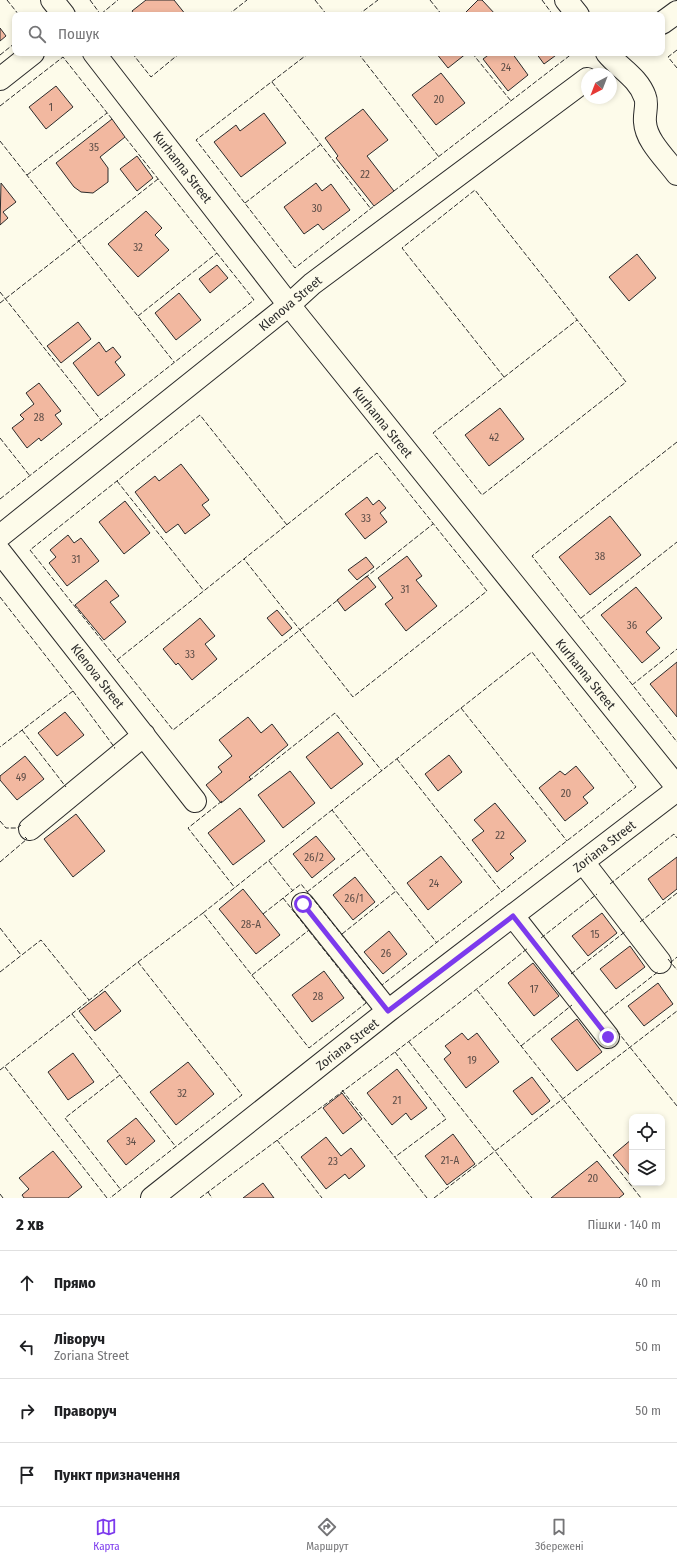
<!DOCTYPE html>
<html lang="uk">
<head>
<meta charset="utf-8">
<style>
  :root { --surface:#fff; --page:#f2f2f2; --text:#202124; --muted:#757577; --line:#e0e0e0; --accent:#7c3aed }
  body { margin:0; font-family:"Fira Sans Condensed",sans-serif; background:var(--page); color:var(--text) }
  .controls { position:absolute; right:12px; bottom:12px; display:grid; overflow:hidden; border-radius:8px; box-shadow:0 2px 6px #0003 }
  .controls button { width:36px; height:36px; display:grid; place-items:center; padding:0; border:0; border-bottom:1px solid var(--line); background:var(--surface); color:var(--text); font:20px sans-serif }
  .compass { position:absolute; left:581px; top:68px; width:36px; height:36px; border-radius:50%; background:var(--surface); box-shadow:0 2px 6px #0003; rotate:222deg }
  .stop { position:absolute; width:12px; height:12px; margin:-9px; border:3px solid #7c3aed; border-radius:50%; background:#fff }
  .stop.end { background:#7c3aed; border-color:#fff; box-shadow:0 1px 4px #0008 }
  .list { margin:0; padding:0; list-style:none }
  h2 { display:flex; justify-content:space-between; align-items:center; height:52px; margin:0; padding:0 16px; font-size:17px }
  h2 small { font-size:13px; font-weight:400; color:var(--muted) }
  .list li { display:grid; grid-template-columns:26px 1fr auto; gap:12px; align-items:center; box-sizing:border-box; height:64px; padding:0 16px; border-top:1px solid var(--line) }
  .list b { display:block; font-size:15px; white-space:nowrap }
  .list p { margin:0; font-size:13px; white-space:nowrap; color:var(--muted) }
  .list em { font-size:13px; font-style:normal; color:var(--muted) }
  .icon { flex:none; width:22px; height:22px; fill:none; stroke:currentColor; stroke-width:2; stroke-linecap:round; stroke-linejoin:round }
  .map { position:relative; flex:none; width:677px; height:1198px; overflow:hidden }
  .search { position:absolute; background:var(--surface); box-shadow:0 2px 6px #0003; left:12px; right:12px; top:12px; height:44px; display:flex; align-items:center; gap:10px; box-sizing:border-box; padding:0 14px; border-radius:8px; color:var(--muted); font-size:15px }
  .sheet { height:308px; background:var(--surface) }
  nav { display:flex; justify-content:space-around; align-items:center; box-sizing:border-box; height:56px; border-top:1px solid var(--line); background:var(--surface); font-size:11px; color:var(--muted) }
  nav a { display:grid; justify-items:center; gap:2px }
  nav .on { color:var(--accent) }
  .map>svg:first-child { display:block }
  .building { fill:#f2b8a0; stroke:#2b2b2b }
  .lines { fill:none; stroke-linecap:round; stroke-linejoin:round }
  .minor-casing { stroke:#2b2b2b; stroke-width:24 }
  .minor { stroke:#fdfbea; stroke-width:22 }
  .fence { stroke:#2b2b2b; stroke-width:1; stroke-dasharray:5 2; stroke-linecap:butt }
  .route { stroke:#7c3aed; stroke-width:5 }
  .labels { text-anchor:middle; stroke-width:3; stroke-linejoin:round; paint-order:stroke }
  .number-label { font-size:11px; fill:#5d4e48 }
  .street-label { font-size:13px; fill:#2b2b2b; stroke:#fdfbea }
</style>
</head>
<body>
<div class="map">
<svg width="677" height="1198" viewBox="0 0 677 1198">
  <rect width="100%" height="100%" fill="#fdfbea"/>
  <!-- building -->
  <path class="building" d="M 146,0 L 174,0 L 186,15 L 135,15 L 132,11 Z
    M 478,0 L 482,0 L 496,15 L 463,15 Z
    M 0,28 L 6,36 L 0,41 Z
    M 436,53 L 467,53 L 448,68 Z
    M 491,53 L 512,53 L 528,75 L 508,91 L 483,59 Z
    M 536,53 L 559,53 L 544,64 Z
    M 441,73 L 465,103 L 436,125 L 412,95 Z
    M 56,86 L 73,107 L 46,129 L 29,107 Z
    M 363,109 L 388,140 L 367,156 L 394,191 L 374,206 L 336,158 L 338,156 L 325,138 Z
    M 264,113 L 286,143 L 241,177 L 214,142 L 236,125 L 240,131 Z
    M 112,119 L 125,137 L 100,157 L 108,168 L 108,182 L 93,193 L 81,192 L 74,187 L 56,163 Z
    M 137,156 L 153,178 L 137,191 L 120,169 Z
    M 1,183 L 16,202 L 3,212 L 8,218 L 0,225 Z
    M 316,183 L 322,191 L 331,184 L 350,210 L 323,230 L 318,224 L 304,234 L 284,207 Z
    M 146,211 L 162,228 L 155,235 L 169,250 L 138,277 L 108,244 Z
    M 637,254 L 656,278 L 629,301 L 609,277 Z
    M 217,265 L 228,278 L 210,293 L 199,279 Z
    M 179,293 L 201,320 L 176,340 L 155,313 Z
    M 78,322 L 91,339 L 61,363 L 47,346 Z
    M 99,342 L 106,352 L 113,347 L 121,357 L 115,362 L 125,375 L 98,396 L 73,363 Z
    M 39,383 L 61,411 L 55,415 L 62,424 L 41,441 L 39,438 L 27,448 L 12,428 L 24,419 L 20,415 L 34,404 L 26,393 Z
    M 500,408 L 524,439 L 489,466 L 465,435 Z
    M 181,464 L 209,500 L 202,505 L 210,515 L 185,534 L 178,524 L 166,533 L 135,492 L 155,476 L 159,481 Z
    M 367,497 L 373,505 L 379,500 L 386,508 L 380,513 L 387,522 L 365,539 L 345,514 Z
    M 125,501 L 150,533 L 124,554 L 99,522 Z
    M 610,516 L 641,555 L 590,595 L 559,557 Z
    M 68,535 L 74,543 L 81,538 L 99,561 L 67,586 L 49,563 L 56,557 L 50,550 Z
    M 407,556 L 422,576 L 416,580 L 437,606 L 406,631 L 385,604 L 393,598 L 378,578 Z
    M 366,557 L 374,567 L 357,580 L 348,570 Z
    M 367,576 L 376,587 L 345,611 L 337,600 Z
    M 106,580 L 119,596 L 110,602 L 126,622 L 104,640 L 75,605 Z
    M 636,587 L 662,618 L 646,632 L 660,648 L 642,663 L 601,615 Z
    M 277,610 L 292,628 L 282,636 L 267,618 Z
    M 200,618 L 215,636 L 205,644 L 217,659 L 192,680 L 178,663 L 176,665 L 163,649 Z
    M 677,662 L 677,717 L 650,684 Z
    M 65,712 L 84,735 L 57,756 L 38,733 Z
    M 248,717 L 261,733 L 272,724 L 288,745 L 249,777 L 251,779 L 221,803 L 206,785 L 222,772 L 218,767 L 232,756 L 219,740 Z
    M 338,732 L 363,764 L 331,789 L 306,757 Z
    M 449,755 L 462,772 L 438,791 L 425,774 Z
    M 25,756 L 44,779 L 17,800 L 0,780 L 0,776 Z
    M 576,766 L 594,788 L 583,797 L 588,803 L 565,821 L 539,788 L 560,771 L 565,775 Z
    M 290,771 L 315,803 L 283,828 L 258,795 Z
    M 495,803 L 526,841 L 510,854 L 514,858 L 497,872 L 472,840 L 484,831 L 474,820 Z
    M 240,808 L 265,841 L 233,865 L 208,833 Z
    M 76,814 L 105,851 L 73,877 L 44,839 Z
    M 316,836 L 335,859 L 312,878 L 293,854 Z
    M 441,856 L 462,882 L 428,910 L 407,883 Z
    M 677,857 L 677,889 L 663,900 L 648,879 Z
    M 355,877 L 375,902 L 353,920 L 333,895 Z
    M 243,889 L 280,935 L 256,954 L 219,909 Z
    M 602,913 L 617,933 L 588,956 L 572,936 Z
    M 389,931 L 407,954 L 383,974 L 364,952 Z
    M 630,946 L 645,967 L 616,989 L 600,969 Z
    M 533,963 L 559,996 L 534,1016 L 508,983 Z
    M 324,971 L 344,998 L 312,1022 L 292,995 Z
    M 658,983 L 673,1004 L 644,1026 L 628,1006 Z
    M 105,991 L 121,1011 L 95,1031 L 79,1011 Z
    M 577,1019 L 602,1052 L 577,1071 L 551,1039 Z
    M 462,1033 L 468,1040 L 477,1033 L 499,1062 L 466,1088 L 444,1059 L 451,1053 L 445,1046 Z
    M 73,1053 L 94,1082 L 68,1100 L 48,1072 Z
    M 188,1062 L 214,1094 L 176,1125 L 150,1092 Z
    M 397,1069 L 427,1108 L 411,1120 L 406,1113 L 392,1125 L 367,1093 Z
    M 532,1077 L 550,1101 L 532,1115 L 513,1091 Z
    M 342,1093 L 362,1119 L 343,1134 L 323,1108 Z
    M 136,1118 L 155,1141 L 126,1165 L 107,1141 Z
    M 453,1134 L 475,1164 L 447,1185 L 425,1156 Z
    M 326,1137 L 341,1156 L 351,1148 L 365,1166 L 349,1179 L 345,1174 L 326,1189 L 301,1157 Z
    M 632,1139 L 632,1178 L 613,1155 Z
    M 53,1151 L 82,1187 L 68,1198 L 24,1198 L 22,1195 L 29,1189 L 19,1178 Z
    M 597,1161 L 624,1194 L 619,1198 L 551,1198 Z
    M 263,1183 L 274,1198 L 243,1198 Z"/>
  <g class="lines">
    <!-- minor casing -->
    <g class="minor-casing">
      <path id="minor" d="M 52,0 L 64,15
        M 566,0 L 578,15
        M 662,23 L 677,12
        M 94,53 L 289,305 L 677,787
        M 607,53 C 619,68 638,77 645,97 C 648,104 644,114 645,122 C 646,141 666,159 677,174
        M 0,79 L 33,53
        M 0,536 L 289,305 L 312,284 L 587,79
        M 0,552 L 195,801
        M 30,829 L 144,735
        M 583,862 L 660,962
        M 303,904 L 388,1011
        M 513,916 L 608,1037
        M 152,1198 L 388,1011 L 677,790"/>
    </g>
    <!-- minor -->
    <use href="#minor" class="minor"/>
    <!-- fence -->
    <path class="fence" d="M 7,0 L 19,15
      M 90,0 L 101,15
      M 315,0 L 327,15
      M 430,0 L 442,15
      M 542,0 L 553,15
      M 101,14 L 118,0
      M 228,15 L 247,0
      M 358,15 L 378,0
      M 677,50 L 668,57 L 677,68
      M 132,53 L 151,77 L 180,53
      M 309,53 L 196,140 L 295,268 L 374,206
      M 358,53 L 439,157
      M 472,53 L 511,101
      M 0,55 L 15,43
      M 272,82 L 371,209
      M 0,106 L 63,57 L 112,119
      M 0,141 L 174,362
      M 27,175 L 107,113
      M 394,191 L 573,53
      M 245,203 L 320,145
      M 0,292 L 101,420
      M 0,303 L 158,179
      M 138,316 L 217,253
      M 504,377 L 402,248 L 475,190 L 626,382 L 482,495 L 433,433 L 577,320
      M 0,438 L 30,476
      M 677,442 L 532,556 L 677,742
      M 117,481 L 204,591
      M 0,499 L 254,300 L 125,137
      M 287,525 L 200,415 L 30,550 L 173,730 L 339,599
      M 365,578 L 433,524
      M 0,597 L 73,691 L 0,747
      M 581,618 L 677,542
      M 117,660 L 377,453 L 487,591 L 353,697 L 244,559
      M 632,685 L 677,649
      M 73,691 L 115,748 L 114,748
      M 461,708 L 567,841
      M 22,730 L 66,787
      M 397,759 L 502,892
      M 249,781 L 335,713 L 382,771
      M 222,801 L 188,828 L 235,888
      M 0,821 L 6,828 L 17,828 L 21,825
      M 269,861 L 293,891
      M 0,862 L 27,839 L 25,837
      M 610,884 L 674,834 L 677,838
      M 307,892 L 362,849
      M 283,898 L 366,1003 L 309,1048 L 203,913 L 332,810
      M 263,914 L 301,884 L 382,985 L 636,787 L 532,652 L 332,810 L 437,943
      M 640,922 L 677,893
      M 0,928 L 21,955
      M 342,934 L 396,891
      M 541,938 L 597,894
      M 668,959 L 677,970
      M 138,962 L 203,913
      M 670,963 L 677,957
      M 0,972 L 41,940 L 89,1000
      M 571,974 L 626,931
      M 252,975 L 309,930
      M 477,990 L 641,1198
      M 72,1014 L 176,1147
      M 604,1014 L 659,971
      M 617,1031 L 677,1106
      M 409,1042 L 532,1198
      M 521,1046 L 572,1005
      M 395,1052 L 446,1119 L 395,1157
      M 5,1067 L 107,1198
      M 0,1070 L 138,962 L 242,1095 L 110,1198
      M 120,1075 L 65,1118 L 121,1190
      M 342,1090 L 427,1198
      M 277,1140 L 322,1198
      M 208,1192 L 212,1198
      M 0,1194 L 3,1198
      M 200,1198 C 310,1115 421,1035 528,948
      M 434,1198 L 677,1011"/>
  </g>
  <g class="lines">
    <!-- route -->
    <path class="route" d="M 303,904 L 388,1011 L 513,916 L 608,1037"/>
  </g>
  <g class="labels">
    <!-- number labels -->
    <g class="number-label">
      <text x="506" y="71">24</text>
      <text x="439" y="103">20</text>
      <text x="51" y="111">1</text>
      <text x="94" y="151">35</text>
      <text x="365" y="178">22</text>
      <text x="317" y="212">30</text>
      <text x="138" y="251">32</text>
      <text x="39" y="421">28</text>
      <text x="494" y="441">42</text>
      <text x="366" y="522">33</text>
      <text x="600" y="560">38</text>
      <text x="76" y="563">31</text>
      <text x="405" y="593">31</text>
      <text x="632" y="629">36</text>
      <text x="190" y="658">33</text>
      <text x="21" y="781">49</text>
      <text x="566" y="797">20</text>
      <text x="500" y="839">22</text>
      <text x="314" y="861">26/2</text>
      <text x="434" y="887">24</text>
      <text x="354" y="902">26/1</text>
      <text x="251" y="928">28-А</text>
      <text x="595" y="938">15</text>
      <text x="386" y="957">26</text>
      <text x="534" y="993">17</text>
      <text x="318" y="1000">28</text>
      <text x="472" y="1064">19</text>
      <text x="182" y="1097">32</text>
      <text x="397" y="1104">21</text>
      <text x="131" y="1145">34</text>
      <text x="450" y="1164">21-А</text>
      <text x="333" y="1165">23</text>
      <text x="593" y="1182">20</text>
    </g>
    <!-- street labels -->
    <g class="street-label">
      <text transform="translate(183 167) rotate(52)" y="5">Kurhanna Street</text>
      <text transform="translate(290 303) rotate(-40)" y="5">Klenova Street</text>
      <text transform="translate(383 422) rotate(51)" y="5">Kurhanna Street</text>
      <text transform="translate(586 674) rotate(51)" y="5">Kurhanna Street</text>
      <text transform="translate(98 676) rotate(52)" y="5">Klenova Street</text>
      <text transform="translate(604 846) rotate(-38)" y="5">Zoriana Street</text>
      <text transform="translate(347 1044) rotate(-38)" y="5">Zoriana Street</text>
    </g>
  </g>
</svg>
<div class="controls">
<button><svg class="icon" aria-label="locate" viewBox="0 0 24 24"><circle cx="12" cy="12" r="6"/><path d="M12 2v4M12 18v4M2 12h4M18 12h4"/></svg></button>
<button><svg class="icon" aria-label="layers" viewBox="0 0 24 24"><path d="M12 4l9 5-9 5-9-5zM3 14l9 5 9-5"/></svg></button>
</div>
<svg class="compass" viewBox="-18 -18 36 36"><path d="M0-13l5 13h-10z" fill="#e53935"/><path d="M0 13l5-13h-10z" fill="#757577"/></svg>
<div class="stop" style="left:303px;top:904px"></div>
<div class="stop end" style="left:608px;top:1037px"></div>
<div class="search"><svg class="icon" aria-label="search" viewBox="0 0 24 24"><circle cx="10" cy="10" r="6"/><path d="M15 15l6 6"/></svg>Пошук</div>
</div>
<section class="sheet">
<h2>2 хв<small>Пішки · 140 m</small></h2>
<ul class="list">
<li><svg class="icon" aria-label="ahead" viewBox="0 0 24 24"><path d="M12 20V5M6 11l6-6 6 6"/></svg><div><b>Прямо</b></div><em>40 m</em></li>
<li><svg class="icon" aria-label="left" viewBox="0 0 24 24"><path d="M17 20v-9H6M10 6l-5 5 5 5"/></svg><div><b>Ліворуч</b><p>Zoriana Street</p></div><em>50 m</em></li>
<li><svg class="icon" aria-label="right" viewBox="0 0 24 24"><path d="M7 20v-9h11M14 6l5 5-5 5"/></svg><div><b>Праворуч</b></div><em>50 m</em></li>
<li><svg class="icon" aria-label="arrive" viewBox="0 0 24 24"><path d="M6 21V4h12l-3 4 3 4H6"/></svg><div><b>Пункт призначення</b></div></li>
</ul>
</section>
<nav>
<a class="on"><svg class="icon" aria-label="map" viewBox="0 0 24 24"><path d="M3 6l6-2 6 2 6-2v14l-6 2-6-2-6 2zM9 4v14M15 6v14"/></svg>Карта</a>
<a><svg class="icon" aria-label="directions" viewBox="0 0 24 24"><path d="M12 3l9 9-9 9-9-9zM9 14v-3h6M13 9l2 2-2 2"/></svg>Маршрут</a>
<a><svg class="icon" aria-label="saved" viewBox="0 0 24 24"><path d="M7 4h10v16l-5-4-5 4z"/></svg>Збережені</a>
</nav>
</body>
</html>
